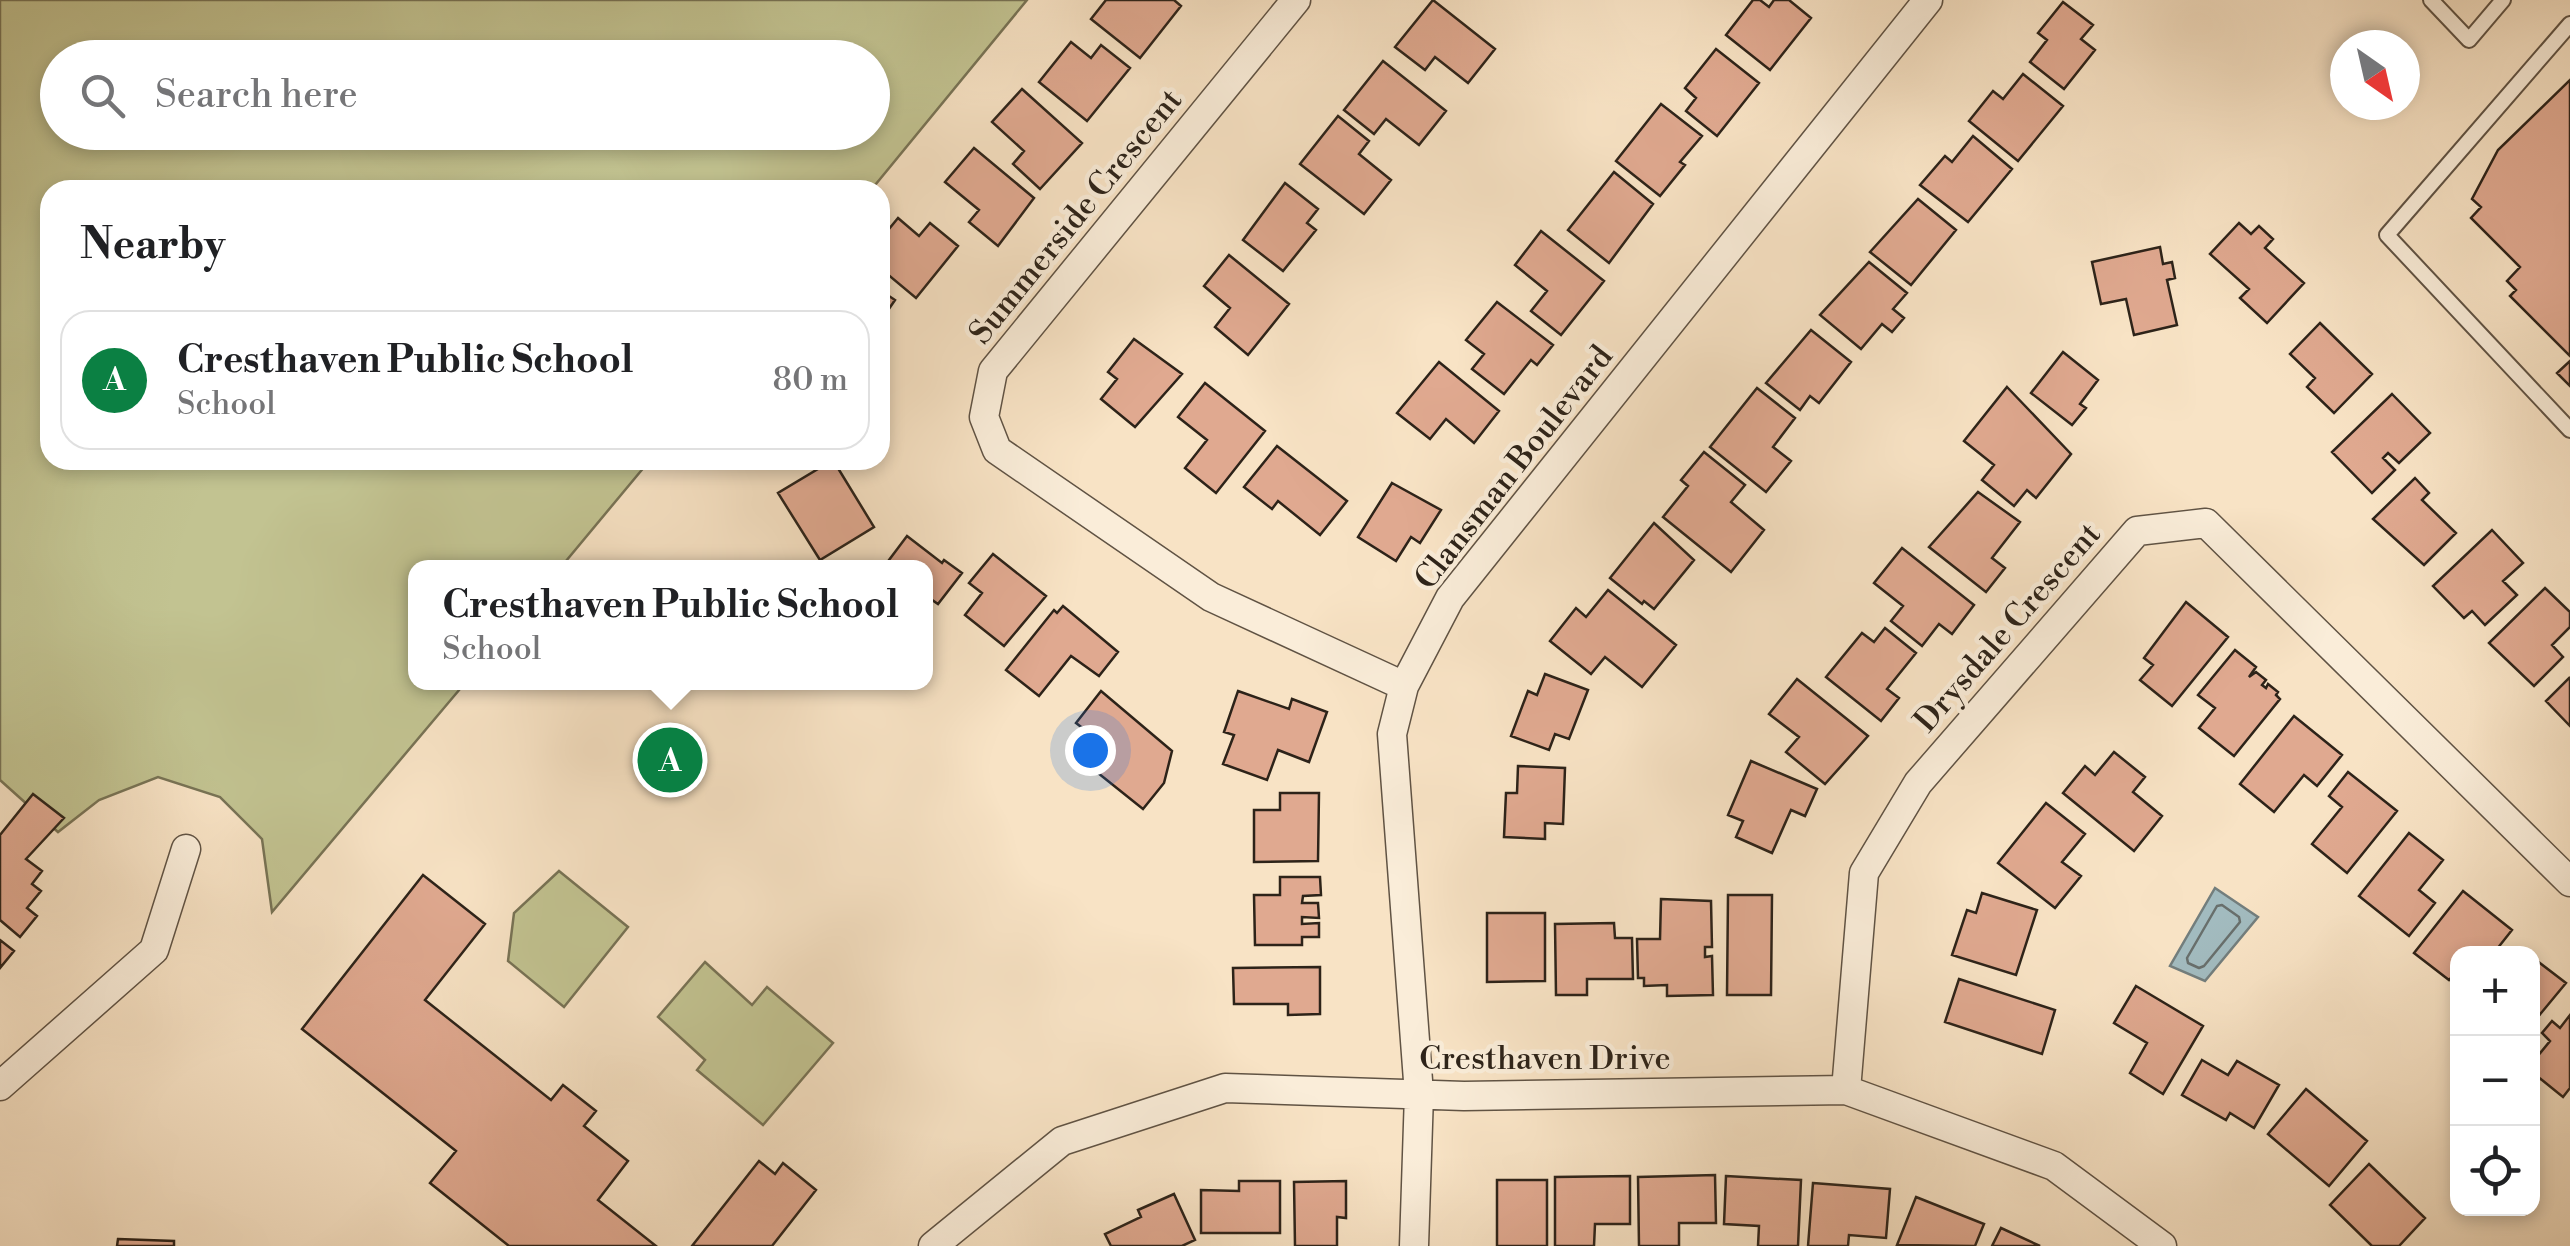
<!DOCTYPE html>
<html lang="en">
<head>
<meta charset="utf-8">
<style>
  :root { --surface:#fff; --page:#f6f6f6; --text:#202124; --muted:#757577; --line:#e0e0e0; --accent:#0b8043 }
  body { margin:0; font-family:"Libre Bodoni",serif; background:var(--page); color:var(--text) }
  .controls { position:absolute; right:30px; bottom:30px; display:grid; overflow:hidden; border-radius:20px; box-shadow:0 5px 15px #0003 }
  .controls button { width:90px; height:90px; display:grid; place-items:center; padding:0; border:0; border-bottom:2px solid var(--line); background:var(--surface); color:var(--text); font:50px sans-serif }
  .compass { position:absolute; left:2330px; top:30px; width:90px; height:90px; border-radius:50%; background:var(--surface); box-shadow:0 5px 15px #0003; rotate:146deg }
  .you { position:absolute; left:1090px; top:750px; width:35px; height:35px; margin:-25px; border:8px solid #fff; border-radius:50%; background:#1a73e8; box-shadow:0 0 0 15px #1a73e833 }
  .badge { display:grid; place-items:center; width:65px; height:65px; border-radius:50%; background:var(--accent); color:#fff; font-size:32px; font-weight:700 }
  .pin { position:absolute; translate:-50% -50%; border:5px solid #fff; box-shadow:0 2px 10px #0006 }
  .popup { position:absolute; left:408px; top:560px; width:525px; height:130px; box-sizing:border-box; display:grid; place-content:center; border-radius:20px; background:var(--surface); filter:drop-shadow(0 2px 8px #0005); font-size:32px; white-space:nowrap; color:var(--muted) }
  .popup b { font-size:38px; color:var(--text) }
  .popup::after { content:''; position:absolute; left:50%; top:100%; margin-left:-20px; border:20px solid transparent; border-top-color:var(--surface) }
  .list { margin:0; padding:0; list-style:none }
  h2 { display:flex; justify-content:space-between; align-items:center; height:130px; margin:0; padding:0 40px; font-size:42px }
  h2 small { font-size:32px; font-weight:400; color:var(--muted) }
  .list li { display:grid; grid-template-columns:65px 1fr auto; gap:30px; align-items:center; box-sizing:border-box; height:140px; margin:0 20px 20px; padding:0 20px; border:2px solid var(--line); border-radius:30px }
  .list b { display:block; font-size:38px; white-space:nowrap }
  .list p { margin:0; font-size:32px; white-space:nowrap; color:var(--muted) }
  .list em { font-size:32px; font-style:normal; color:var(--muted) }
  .icon { flex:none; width:55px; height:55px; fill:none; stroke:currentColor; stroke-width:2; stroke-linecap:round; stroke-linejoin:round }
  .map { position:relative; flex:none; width:2570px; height:1246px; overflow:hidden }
  .search { position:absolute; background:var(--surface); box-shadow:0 5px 15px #0003; left:40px; top:40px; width:850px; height:110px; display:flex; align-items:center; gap:25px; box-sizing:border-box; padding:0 35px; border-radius:55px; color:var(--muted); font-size:38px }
  .panel { position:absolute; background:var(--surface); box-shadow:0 5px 15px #0003; left:40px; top:180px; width:850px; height:290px; border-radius:30px }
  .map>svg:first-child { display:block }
  .green { fill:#c2c391; stroke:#787355; stroke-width:2.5; fill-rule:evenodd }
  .water { fill:#a2bbbf; stroke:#737e7d; stroke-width:2.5 }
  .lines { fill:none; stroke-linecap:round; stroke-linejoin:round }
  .shore { stroke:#686f6c; stroke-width:2.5 }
  .building { fill:#e0a990; stroke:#2d2319; stroke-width:2.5 }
  .service-casing { stroke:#605344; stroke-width:18 }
  .minor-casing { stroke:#605344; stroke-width:31 }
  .service { stroke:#faedd9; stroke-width:14 }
  .minor { stroke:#faedd9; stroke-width:28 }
  .labels { text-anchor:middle; stroke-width:9; stroke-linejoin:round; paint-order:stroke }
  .street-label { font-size:32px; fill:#2d2319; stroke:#faedd9 }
</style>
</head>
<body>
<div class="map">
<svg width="2570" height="1246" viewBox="0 0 2570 1246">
  <rect width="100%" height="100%" fill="#f8e3c5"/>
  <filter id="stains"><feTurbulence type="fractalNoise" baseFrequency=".002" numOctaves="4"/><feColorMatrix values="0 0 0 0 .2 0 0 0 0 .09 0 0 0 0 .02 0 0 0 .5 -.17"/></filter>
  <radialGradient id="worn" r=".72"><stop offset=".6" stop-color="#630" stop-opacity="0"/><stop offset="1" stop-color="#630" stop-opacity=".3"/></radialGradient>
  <!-- green -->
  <path class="green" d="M 0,0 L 1027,0 L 871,190 L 50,190 L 50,460 L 650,460 L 561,567 L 415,568 L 415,682 L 465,683 L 272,912 L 262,839 L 220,797 L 158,777 L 99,800 L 58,832 L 0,780 ZM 58,58 L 872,58 L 872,132 L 58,132 Z
    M 559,871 L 628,927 L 564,1007 L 508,961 L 514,913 Z
    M 705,962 L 752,1005 L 767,987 L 833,1043 L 763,1125 L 697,1070 L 705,1060 L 658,1017 Z"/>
  <!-- water -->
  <path class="water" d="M 2215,888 L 2258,917 L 2205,981 L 2170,966 Z"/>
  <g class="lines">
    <!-- shore -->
    <path class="shore" d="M 2217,906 L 2222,905 L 2239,917 L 2240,922 L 2204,966 L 2199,968 L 2188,963 L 2187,958 Z"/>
  </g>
  <!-- building -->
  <path class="building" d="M 1106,0 L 1174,0 L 1181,6 L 1140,58 L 1091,19 Z
    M 1433,0 L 1495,49 L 1468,83 L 1435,57 L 1425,70 L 1395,47 Z
    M 1753,0 L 1760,0 L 1769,7 L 1774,0 L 1789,0 L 1811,18 L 1770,70 L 1726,35 Z
    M 2063,2 L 2093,25 L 2081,39 L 2095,50 L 2064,89 L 2030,62 L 2047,40 L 2038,33 Z
    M 1071,42 L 1091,58 L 1101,45 L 1130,68 L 1087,121 L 1039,82 Z
    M 1716,49 L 1759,83 L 1717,136 L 1686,111 L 1696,98 L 1685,88 Z
    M 1383,61 L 1446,111 L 1419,145 L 1386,119 L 1374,134 L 1344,110 Z
    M 2023,74 L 2063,106 L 2018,161 L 1969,121 L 1993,91 L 2003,99 Z
    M 2570,80 L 2570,356 L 2510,296 L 2516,290 L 2507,281 L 2520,267 L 2471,218 L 2481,207 L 2472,199 L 2498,150 Z
    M 1022,89 L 1082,143 L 1040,189 L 1013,164 L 1024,151 L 992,122 Z
    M 1661,104 L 1702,136 L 1680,162 L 1685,165 L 1660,196 L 1616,161 Z
    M 1338,116 L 1369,141 L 1359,154 L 1391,180 L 1364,214 L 1300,164 Z
    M 1973,136 L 2012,169 L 1968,222 L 1920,185 L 1945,156 L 1952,162 Z
    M 974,148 L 1034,198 L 998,246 L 969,222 L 979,210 L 945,182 Z
    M 1614,172 L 1653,204 L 1609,263 L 1568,230 Z
    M 1285,183 L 1318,209 L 1307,223 L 1316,230 L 1283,271 L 1243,240 Z
    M 1918,199 L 1956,230 L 1911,285 L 1870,252 Z
    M 898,218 L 919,236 L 930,223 L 958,246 L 916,298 L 880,268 L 880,240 Z
    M 2239,223 L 2251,234 L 2259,226 L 2273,239 L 2265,248 L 2304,283 L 2267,323 L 2240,298 L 2249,289 L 2210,254 Z
    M 1541,231 L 1604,281 L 1561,335 L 1531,311 L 1547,291 L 1515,265 Z
    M 2160,247 L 2163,264 L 2172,262 L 2175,278 L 2167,280 L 2177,325 L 2134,335 L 2126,299 L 2101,304 L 2092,262 Z
    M 1229,255 L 1289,304 L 1248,355 L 1215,327 L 1230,308 L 1204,286 Z
    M 1869,262 L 1907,293 L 1893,309 L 1904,318 L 1892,332 L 1882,324 L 1861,349 L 1820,315 Z
    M 880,290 L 895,300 L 880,322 Z
    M 1497,302 L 1553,345 L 1537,365 L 1531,360 L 1504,394 L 1472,369 L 1484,354 L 1466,340 Z
    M 2320,323 L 2372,374 L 2334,413 L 2307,387 L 2315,378 L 2290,354 Z
    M 1811,330 L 1851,362 L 1819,403 L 1810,396 L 1800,410 L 1766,383 Z
    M 1134,339 L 1182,374 L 1135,427 L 1101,399 L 1117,379 L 1108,372 Z
    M 2063,352 L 2098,380 L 2080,404 L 2086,408 L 2072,425 L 2031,393 Z
    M 2570,361 L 2570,386 L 2557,373 Z
    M 1439,362 L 1499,411 L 1474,443 L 1446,419 L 1430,439 L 1397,413 Z
    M 1205,383 L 1265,431 L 1216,493 L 1185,468 L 1207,440 L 1178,417 Z
    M 2007,387 L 2071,454 L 2036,498 L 2027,490 L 2014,506 L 1982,480 L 1994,465 L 1964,441 Z
    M 1757,388 L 1795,418 L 1773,447 L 1791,461 L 1766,492 L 1710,447 Z
    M 2392,394 L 2430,433 L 2399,463 L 2388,453 L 2383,458 L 2395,470 L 2372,493 L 2332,452 Z
    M 1277,446 L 1347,501 L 1320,535 L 1278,501 L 1272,509 L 1244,487 Z
    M 1704,452 L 1745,485 L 1731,502 L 1764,530 L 1731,572 L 1663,517 L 1688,486 L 1681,480 Z
    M 833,460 L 874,527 L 820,560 L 778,493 Z
    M 2415,478 L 2429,493 L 2422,500 L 2456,533 L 2424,565 L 2373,519 Z
    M 1392,483 L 1441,510 L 1420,543 L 1411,537 L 1396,561 L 1358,537 Z
    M 1978,492 L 2020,522 L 1992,558 L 2005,568 L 1986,592 L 1929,547 Z
    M 1654,523 L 1694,560 L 1654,609 L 1644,601 L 1642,604 L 1610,578 Z
    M 2492,530 L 2523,563 L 2503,581 L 2517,595 L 2485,625 L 2472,611 L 2464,618 L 2433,586 Z
    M 907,536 L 942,563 L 944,560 L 962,573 L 938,604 L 925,595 L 925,568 L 883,568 Z
    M 1902,548 L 1974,605 L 1952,634 L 1939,624 L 1922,646 L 1891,621 L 1903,606 L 1874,583 Z
    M 993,554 L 1046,596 L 1004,646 L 965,615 L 982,593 L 969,583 Z
    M 2545,588 L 2570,612 L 2570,627 L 2552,645 L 2563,657 L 2534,686 L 2489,643 Z
    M 1608,590 L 1676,645 L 1642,687 L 1605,657 L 1591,674 L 1550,641 L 1576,608 L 1586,617 Z
    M 2186,602 L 2228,637 L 2172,706 L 2140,680 L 2153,665 L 2144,658 Z
    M 1063,606 L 1118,652 L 1099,676 L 1071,656 L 1039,696 L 1006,670 L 1054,610 L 1057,613 Z
    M 1885,628 L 1916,653 L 1887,689 L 1899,698 L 1881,721 L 1826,677 L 1862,633 L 1874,642 Z
    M 2235,650 L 2256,667 L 2249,677 L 2256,672 L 2266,680 L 2262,685 L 2266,688 L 2268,684 L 2278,692 L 2276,695 L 2280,699 L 2234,756 L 2199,728 L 2215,708 L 2198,695 Z
    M 1545,674 L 1588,690 L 1569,739 L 1555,734 L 1549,750 L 1511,736 L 1528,691 L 1537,695 Z
    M 2569,678 L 2570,680 L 2570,726 L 2546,701 Z
    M 1797,679 L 1868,736 L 1825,784 L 1786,752 L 1799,737 L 1769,714 Z
    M 1101,691 L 1172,751 L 1164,783 L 1143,809 L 1073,753 L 1089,733 L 1076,723 Z
    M 1238,691 L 1289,709 L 1292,699 L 1327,712 L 1309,762 L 1278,750 L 1267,780 L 1223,764 L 1234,735 L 1224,732 Z
    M 2294,716 L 2342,755 L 2317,786 L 2304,775 L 2274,812 L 2240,784 Z
    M 2114,752 L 2145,777 L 2133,792 L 2162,816 L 2134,851 L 2063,793 L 2085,766 L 2095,775 Z
    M 1751,761 L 1817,789 L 1805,816 L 1791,810 L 1772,853 L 1736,837 L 1743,821 L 1728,815 Z
    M 1518,766 L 1565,768 L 1563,824 L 1545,823 L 1545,839 L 1504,837 L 1506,793 L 1517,793 Z
    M 2348,772 L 2397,811 L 2347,873 L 2312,844 L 2342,807 L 2329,796 Z
    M 1280,793 L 1319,793 L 1318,861 L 1254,862 L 1254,810 L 1280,810 Z
    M 33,794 L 64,818 L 26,859 L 42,871 L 32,884 L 41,891 L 27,908 L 37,916 L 20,937 L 0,920 L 0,835 Z
    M 2046,803 L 2085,834 L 2062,862 L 2081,876 L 2055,908 L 1998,863 Z
    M 2409,833 L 2443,860 L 2419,890 L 2435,903 L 2409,936 L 2359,896 Z
    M 423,875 L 485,924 L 425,1000 L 551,1100 L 563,1085 L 596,1111 L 584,1126 L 628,1161 L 598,1200 L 656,1246 L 509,1246 L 430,1183 L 456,1151 L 302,1029 Z
    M 1280,877 L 1320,877 L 1321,895 L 1303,896 L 1302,903 L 1318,903 L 1319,918 L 1302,917 L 1302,924 L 1319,923 L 1319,937 L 1302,937 L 1302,945 L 1255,945 L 1254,895 L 1280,895 Z
    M 2463,891 L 2512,930 L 2493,954 L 2458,954 L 2458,970 L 2449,980 L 2414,953 Z
    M 1982,893 L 2037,910 L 2016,975 L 1952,955 L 1967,910 L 1976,913 Z
    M 1728,895 L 1772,895 L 1771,995 L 1727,995 Z
    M 1661,899 L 1711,901 L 1712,947 L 1705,947 L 1705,957 L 1712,956 L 1713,995 L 1667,996 L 1667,985 L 1644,986 L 1644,978 L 1638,978 L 1637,939 L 1660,939 Z
    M 1487,913 L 1545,913 L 1545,981 L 1487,982 Z
    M 1614,923 L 1615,938 L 1632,938 L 1633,979 L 1587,979 L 1587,995 L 1556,995 L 1555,924 Z
    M 0,940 L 14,951 L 0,968 Z
    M 2532,957 L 2566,983 L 2532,1024 Z
    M 1320,967 L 1320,1014 L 1288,1015 L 1288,1004 L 1234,1004 L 1233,968 Z
    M 1959,979 L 2055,1010 L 2042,1054 L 1945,1022 Z
    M 2136,986 L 2203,1026 L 2163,1094 L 2130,1073 L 2147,1043 L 2114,1023 Z
    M 2570,1015 L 2570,1088 L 2563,1097 L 2532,1072 L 2532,1063 L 2550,1041 L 2542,1033 L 2552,1021 L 2560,1028 Z
    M 2202,1060 L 2228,1075 L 2237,1061 L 2279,1085 L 2254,1128 L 2230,1113 L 2226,1120 L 2182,1095 Z
    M 2306,1089 L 2367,1141 L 2329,1186 L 2268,1134 Z
    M 759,1161 L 775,1174 L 783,1163 L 816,1190 L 772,1246 L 692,1246 Z
    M 2369,1164 L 2425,1218 L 2399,1246 L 2372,1246 L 2330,1205 Z
    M 1715,1175 L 1716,1223 L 1679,1223 L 1679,1246 L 1639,1246 L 1638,1177 Z
    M 1630,1176 L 1630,1224 L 1595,1224 L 1594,1246 L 1555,1246 L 1555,1177 Z
    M 1726,1176 L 1801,1180 L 1798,1246 L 1758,1246 L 1759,1226 L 1724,1224 Z
    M 1497,1180 L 1547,1180 L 1547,1246 L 1497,1246 Z
    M 1239,1181 L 1280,1181 L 1280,1233 L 1201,1233 L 1201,1190 L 1239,1191 Z
    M 1346,1181 L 1346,1218 L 1337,1217 L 1337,1246 L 1295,1246 L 1294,1182 Z
    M 1813,1183 L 1890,1189 L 1886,1238 L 1849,1235 L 1848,1246 L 1808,1246 Z
    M 1174,1194 L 1195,1240 L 1182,1246 L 1111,1246 L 1105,1234 L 1141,1217 L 1138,1210 Z
    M 1916,1197 L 1984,1224 L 1975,1246 L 1897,1245 Z
    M 2001,1228 L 2040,1246 L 1992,1246 Z
    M 118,1239 L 174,1241 L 174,1246 L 117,1246 Z"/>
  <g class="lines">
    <!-- service casing -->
    <g class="service-casing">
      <path id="service" d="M 2431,0 L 2469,40 L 2503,0
        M 2570,24 L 2387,235 L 2570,430"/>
    </g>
    <!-- minor casing -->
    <g class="minor-casing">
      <path id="minor" d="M 1296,0 L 993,371 L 984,417 L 997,450 L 1211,597 L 1404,686
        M 0,1086 L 154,950 L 186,849
        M 1846,1090 L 1864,873 L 1918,783 L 2137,531 L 2206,523 L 2570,882
        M 933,1246 L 1062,1141 L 1225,1088 L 1464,1096 L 1846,1090 L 2054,1166 L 2162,1246
        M 1414,1246 L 1419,1094 L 1392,734 L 1404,686 L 1450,598 L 1928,0"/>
    </g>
    <!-- service -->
    <use href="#service" class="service"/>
    <!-- minor -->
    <use href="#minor" class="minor"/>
  </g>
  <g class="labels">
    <!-- street labels -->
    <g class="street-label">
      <text transform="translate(1075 216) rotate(-51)" y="11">Summerside Crescent</text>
      <text transform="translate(1513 467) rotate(-52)" y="11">Clansman Boulevard</text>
      <text transform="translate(2007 627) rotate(-49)" y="11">Drysdale Crescent</text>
      <text x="1545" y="1069">Cresthaven Drive</text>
    </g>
  </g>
  <rect width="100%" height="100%" filter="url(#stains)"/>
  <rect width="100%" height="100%" fill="url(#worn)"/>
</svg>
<div class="controls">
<button>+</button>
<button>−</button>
<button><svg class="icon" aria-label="locate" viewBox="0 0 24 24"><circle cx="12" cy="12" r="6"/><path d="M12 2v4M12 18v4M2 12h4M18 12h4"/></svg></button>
</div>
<svg class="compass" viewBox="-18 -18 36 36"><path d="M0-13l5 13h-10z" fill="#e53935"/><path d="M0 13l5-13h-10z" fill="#757577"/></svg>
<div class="you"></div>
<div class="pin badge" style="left:670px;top:760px">A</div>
<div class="popup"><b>Cresthaven Public School</b>School</div>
<div class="search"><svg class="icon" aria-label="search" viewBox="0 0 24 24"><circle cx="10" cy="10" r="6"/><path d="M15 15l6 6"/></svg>Search here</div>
<section class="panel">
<h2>Nearby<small></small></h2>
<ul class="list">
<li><span class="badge">A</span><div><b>Cresthaven Public School</b><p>School</p></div><em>80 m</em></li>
</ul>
</section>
</div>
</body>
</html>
